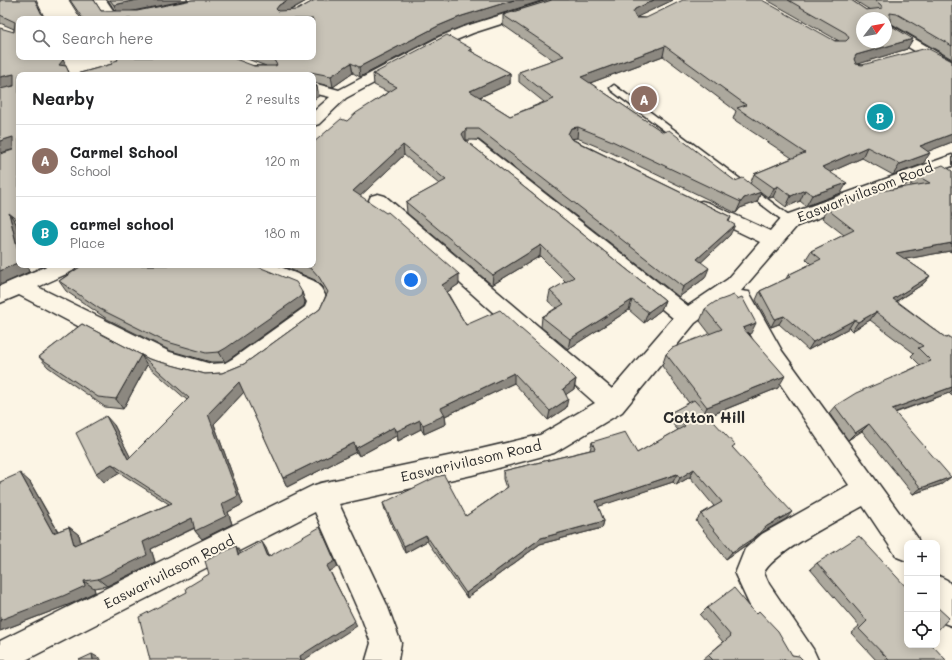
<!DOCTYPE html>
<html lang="en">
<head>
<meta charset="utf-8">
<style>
  :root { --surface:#fff; --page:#f2f2f2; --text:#202124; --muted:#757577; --line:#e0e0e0; --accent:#2b2b2b }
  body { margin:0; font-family:Mali,sans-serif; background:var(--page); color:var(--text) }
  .controls { position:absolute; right:12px; bottom:12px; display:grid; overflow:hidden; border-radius:8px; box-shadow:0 2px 10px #0003 }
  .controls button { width:36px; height:36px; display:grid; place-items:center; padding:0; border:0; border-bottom:1px solid var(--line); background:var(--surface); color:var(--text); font:20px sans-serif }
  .compass { position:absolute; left:856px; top:12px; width:36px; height:36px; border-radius:50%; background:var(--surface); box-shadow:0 2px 10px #0003; rotate:59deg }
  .you { position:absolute; left:411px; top:280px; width:14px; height:14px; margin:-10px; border:3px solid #fff; border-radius:50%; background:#1a73e8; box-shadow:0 0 0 6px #1a73e833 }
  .badge { display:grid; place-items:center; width:26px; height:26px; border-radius:50%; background:var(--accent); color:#fff; font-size:13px; font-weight:700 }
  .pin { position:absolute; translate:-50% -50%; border:2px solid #fff; box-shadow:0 1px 4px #0006 }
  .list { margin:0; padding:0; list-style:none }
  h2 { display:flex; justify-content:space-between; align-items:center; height:52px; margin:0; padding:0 16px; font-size:17px }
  h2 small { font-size:13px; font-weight:400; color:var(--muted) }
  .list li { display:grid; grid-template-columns:26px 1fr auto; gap:12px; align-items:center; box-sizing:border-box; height:72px; padding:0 16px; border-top:1px solid var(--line) }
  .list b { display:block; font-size:15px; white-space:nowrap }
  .list p { margin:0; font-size:13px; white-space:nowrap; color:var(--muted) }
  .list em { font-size:13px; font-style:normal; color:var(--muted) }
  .icon { flex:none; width:22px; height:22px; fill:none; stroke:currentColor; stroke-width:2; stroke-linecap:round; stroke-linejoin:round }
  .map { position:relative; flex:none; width:952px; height:660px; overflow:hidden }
  .search { position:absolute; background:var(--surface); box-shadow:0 2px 10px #0003; left:16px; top:16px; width:300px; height:44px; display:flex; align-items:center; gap:10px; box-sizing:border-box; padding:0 14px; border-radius:8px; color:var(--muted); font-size:15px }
  .panel { position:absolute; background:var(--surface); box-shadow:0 2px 10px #0003; left:16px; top:72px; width:300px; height:196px; border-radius:8px }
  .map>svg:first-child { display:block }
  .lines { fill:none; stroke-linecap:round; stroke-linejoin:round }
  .service-casing { stroke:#2b2b2b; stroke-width:3 }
  .minor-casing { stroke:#2b2b2b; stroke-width:3 }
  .service { fill:#fcf5e5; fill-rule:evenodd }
  .minor { fill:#fcf5e5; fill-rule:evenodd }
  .wall { fill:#aca89d; stroke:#2b2b2b; fill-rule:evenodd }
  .shaded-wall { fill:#8c8880; stroke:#2b2b2b }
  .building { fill:#c8c3b7; stroke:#2b2b2b; fill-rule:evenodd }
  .labels { text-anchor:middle; stroke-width:4; stroke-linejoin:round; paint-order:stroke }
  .street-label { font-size:14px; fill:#2b2b2b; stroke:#fcf5e5 }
  .neighbourhood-label { font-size:15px; font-weight:bold; fill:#2b2b2b; stroke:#fcf5e5 }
</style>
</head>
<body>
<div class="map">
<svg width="952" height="660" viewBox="0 0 952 660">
  <rect width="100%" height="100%" fill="#fcf5e5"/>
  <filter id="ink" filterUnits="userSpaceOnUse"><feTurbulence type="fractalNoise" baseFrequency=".025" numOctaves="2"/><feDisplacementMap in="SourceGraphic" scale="8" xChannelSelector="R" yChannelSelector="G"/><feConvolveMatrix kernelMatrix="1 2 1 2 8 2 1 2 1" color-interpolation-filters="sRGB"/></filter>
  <g filter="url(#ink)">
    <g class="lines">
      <!-- service casing -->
      <g class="service-casing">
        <path id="service" d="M 614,85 L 794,219 L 795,221 L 794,223 L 786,223 L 611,90 L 610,88 Z"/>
      </g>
      <!-- minor casing -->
      <g class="minor-casing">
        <path id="minor" d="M 94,0 L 106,0 L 119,19 L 105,19 Z
          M 549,0 L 568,0 L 567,3 L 473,33 L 449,43 L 346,98 L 319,124 L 313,126 L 313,112 L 330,97 L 313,93 L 313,83 L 339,90 L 439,37 L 463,27 Z
          M 886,24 L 891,25 L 952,61 L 952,71 L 947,70 L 886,34 Z
          M 472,140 L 478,141 L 688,306 L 728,279 L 760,242 L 695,211 L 693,207 L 695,203 L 702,201 L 709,203 L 770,231 L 783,216 L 952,155 L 952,166 L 797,226 L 741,291 L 749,292 L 782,351 L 917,537 L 919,543 L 907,543 L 907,561 L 897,557 L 863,506 C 842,518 771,554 764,573 L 769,584 L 813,649 L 818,660 L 784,660 L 749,604 L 735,574 L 745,549 L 762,534 L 849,485 L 766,363 L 731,298 L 732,296 L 695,323 L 622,412 L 554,453 L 472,475 L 339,504 L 387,605 L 401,643 L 398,660 L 366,660 L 371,643 L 362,619 L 315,512 L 26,660 L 0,660 L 0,641 L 312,486 L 321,483 L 472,451 L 540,435 L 595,403 L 371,204 L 369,200 L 371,196 L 378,194 L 385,196 L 612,389 L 673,318 L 466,149 L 464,145 L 466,141 Z
          M 49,265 L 78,265 L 75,270 L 38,287 L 170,352 L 211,364 L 225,363 L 232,359 L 305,307 L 307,302 L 300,291 L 249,270 L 246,265 L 276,265 L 314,281 L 321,288 L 329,302 L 322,318 L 248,373 L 227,381 L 211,382 L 156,367 L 19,295 L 0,303 L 0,286 Z
          M 937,575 L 947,580 L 952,586 L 952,626 L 941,622 L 937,615 Z"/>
      </g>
      <!-- service -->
      <use href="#service" class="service"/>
      <!-- minor -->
      <use href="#minor" class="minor"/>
    </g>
    <!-- wall -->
    <path class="wall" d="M 0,0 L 36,0 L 45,19 L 19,19 L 68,70 L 70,75 L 19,75 L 19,225 L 16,223 L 29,272 L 0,285 L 13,150 L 14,29 L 0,23 Z
      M 69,0 L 94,0 L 101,11 L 115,11 L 108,0 L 188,0 L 136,11 L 192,0 L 308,0 L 289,11 L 297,10 L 315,0 L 544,0 L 463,26 L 438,36 L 360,77 L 353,73 L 333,87 L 313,82 L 313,75 L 73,75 L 112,64 L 118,60 L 266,66 L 242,57 L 313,57 L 313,19 L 81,19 Z
      M 552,0 L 673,0 L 636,17 L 839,41 L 767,0 L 851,0 L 866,10 L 870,10 L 854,0 L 952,0 L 952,59 L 892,24 L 890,24 L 890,25 L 907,49 L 857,64 L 862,65 L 952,61 L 952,142 L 928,151 L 923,164 L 893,175 L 862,158 L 830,172 L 841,193 L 806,206 L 800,201 L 786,207 L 773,197 L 769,198 L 761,192 L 757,202 L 740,208 L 736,213 L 608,151 L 577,138 L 570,138 L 731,217 L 729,222 L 730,235 L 701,262 L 705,278 L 679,297 L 479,140 L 465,140 L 665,300 L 661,310 L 644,323 L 629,310 L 568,349 L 541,327 L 542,317 L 556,308 L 548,301 L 550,291 L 566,282 L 540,256 L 492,285 L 407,213 L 406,202 L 439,184 L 404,155 L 360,196 L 459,284 L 447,292 L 466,325 L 520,329 L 576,379 L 574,389 L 566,394 L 566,408 L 548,420 L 514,383 L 445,416 L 446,424 L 424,434 L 421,429 L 398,441 L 396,436 L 359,456 L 356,452 L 287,487 L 244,392 L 214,424 L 243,504 L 228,512 L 232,524 L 202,539 L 195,531 L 195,528 L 151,549 L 155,562 L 107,586 L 94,588 L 95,592 L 73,603 L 0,631 L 0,482 L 30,482 L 58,531 L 69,527 L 79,535 L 81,542 L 169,504 L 120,473 L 104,482 L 114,425 L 130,457 L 187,400 L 147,365 L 123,409 L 105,407 L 48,367 L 39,357 L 82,324 L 149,359 L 205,374 L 222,373 L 244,364 L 320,309 L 326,295 L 322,287 L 315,280 L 280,265 L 313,265 L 347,121 L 388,92 L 374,85 L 373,74 L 472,49 L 472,52 L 510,73 L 510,84 L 480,97 L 510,116 L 544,102 L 519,82 L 519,72 L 553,60 L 503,25 L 503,15 ZM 663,56 L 736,111 L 733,119 L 792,158 L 754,174 L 750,184 L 735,181 L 590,83 Z
      M 952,171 L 952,253 L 950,251 L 905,259 L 930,276 L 923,284 L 897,301 L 946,338 L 952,339 L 952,396 L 949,393 L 895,413 L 942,484 L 913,494 L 862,431 L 848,440 L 829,413 L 835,406 L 920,365 L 911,356 L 914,353 L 870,320 L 852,331 L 849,328 L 808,350 L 779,324 L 771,327 L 756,300 L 760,291 L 786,279 L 788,275 L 811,264 L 806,259 L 811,251 L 844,235 L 822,218 L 827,209 L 914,186 L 910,184 L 916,175 Z
      M 74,265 L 254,265 L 302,292 L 305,302 L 304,306 L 231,358 L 225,362 L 211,362 L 171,351 L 107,319 L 66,291 L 59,281 L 76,269 Z
      M 705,309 L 750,335 L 778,388 L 709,416 L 733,448 L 786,519 L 761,533 L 749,543 L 726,559 L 696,521 L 701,514 L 714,506 L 690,477 L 676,485 L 673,482 L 598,506 L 604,521 L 602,528 L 540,544 L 467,598 L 427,541 L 405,553 L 385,510 L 383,503 L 466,516 L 506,488 L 503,479 L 503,471 L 590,450 L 592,442 L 637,453 L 678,430 L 669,420 L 672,412 L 689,403 L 662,366 L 666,354 L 710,334 L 700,321 Z
      M 817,563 L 907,587 L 907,645 L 946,660 L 876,660 L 851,633 L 859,626 L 810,569 Z
      M 707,608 L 792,655 L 803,660 L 702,660 L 723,642 L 700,615 Z"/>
    <!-- shaded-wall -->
    <path class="shaded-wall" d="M 137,0 L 188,0 L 118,14 L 114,5 Z
      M 288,0 L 308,0 L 281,15 L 276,9 L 279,5 Z
      M 514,0 L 544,0 L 463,26 L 438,36 L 360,77 L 359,67 L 438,26 L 462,16 Z
      M 654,0 L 673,0 L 633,19 L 633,12 L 635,9 Z
      M 913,39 L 907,49 L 852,66 L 854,59 L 856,55 Z
      M 665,46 L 663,56 L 579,87 L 581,77 Z
      M 62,57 L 68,71 L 70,75 L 59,65 Z
      M 351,63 L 353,73 L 333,87 L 331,76 Z
      M 510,73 L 510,84 L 470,101 L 470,91 Z
      M 14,74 L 19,84 L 0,90 L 0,77 Z
      M 317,86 L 319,96 L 313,100 L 313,88 Z
      M 578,127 L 577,138 L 570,139 L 568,134 L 571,128 Z
      M 466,129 L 466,140 L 463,144 L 462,134 Z
      M 952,134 L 952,142 L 914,157 L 920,146 Z
      M 13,137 L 19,148 L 0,153 L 0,141 Z
      M 403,145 L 404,155 L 355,201 L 353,191 Z
      M 867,147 L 862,158 L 817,178 L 822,167 Z
      M 930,153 L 923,164 L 893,175 L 900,164 Z
      M 847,183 L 841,193 L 806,206 L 812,195 Z
      M 778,186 L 773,197 L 769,198 L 774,188 Z
      M 805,190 L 800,201 L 786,207 L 791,196 Z
      M 761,192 L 757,202 L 740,208 L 736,213 L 741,202 L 744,198 Z
      M 9,213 L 16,223 L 19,234 L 19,255 Z
      M 735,225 L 730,235 L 693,270 L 697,259 Z
      M 952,243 L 952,248 L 950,251 L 890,262 L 896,253 Z
      M 541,245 L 540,256 L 492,285 L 493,275 Z
      M 19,262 L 19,265 L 27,265 L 29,272 L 0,285 L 0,271 Z
      M 709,268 L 705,278 L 679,297 L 683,287 Z
      M 459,274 L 459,284 L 443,295 L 442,285 Z
      M 930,276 L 923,284 L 887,307 L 893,299 Z
      M 302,292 L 305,302 L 304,306 L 231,358 L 225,362 L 219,352 Z
      M 632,300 L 629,310 L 568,349 L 570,339 Z
      M 665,300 L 661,310 L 644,323 L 648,312 Z
      M 876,312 L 870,320 L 852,331 L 858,322 Z
      M 784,316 L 779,324 L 771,327 L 775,319 Z
      M 854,320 L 849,328 L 808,350 L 813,342 Z
      M 756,323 L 750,335 L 743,328 Z
      M 141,355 L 147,365 L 123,409 L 116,399 Z
      M 514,373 L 514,383 L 445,416 L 446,424 L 424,434 L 423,425 L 441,408 Z
      M 785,376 L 778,388 L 701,419 L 707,407 Z
      M 576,379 L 574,389 L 561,398 L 563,389 Z
      M 239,382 L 244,392 L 214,424 L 243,504 L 228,512 L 232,524 L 202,539 L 195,531 L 222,504 L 208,414 Z
      M 952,387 L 952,390 L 949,393 L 885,416 L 892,409 Z
      M 568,399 L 566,408 L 548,420 L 550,411 Z
      M 106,416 L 114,425 L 136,468 L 128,459 Z
      M 420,420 L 421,429 L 398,441 L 397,431 Z
      M 869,424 L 862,431 L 848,440 L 855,433 Z
      M 394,427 L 396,436 L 359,456 L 356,448 Z
      M 354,443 L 356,452 L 287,487 L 283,478 Z
      M 112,464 L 120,473 L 104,482 L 96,473 Z
      M 694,469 L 690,477 L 676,485 L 680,478 Z
      M 20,473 L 30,482 L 63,541 L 53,533 Z
      M 677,474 L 673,482 L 594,508 L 596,501 Z
      M 951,477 L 942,484 L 913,494 L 921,488 Z
      M 792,512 L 786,519 L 761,533 L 749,543 L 726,559 L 732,552 L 767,526 Z
      M 192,518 L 198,526 L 151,549 L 155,562 L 107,586 L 98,579 L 143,542 Z
      M 604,521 L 602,528 L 540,544 L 467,598 L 466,593 L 541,538 Z
      M 69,527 L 79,535 L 83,553 L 74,545 Z
      M 323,533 L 338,567 L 330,571 L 357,626 L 304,660 L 301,660 L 300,656 L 327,566 Z
      M 426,535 L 427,541 L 405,553 L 404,546 Z
      M 262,542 L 266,548 L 272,563 L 268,557 Z
      M 236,546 L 240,552 L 243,561 L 238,555 Z
      M 84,581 L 94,588 L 95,592 L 73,603 L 0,631 L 0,620 Z
      M 92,654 L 101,659 L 101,660 L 93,660 Z"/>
    <!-- building -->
    <path class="building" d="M 0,0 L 35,0 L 44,19 L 19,19 L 19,57 L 62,57 L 63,60 L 59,65 L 66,66 L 70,75 L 19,75 L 19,221 L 9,213 L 19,255 L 19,262 L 0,271 L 0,154 L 13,150 L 13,137 L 0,141 L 0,89 L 14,86 L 14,74 L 0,77 L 0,28 L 14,32 L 15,22 L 0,15 Z
      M 70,0 L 94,0 L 101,11 L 137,11 L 192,0 L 288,0 L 279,5 L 276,9 L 278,11 L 297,10 L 315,0 L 514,0 L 462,16 L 438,26 L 359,67 L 351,63 L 331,76 L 310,72 L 310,75 L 73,75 L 112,64 L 111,62 L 118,60 L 117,58 L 119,57 L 230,57 L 254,66 L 275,66 L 277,65 L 274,60 L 265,57 L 313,57 L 313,19 L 83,19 Z
      M 110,0 L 137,0 L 114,5 Z
      M 552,0 L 654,0 L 635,9 L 633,12 L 636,18 L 646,18 L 683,0 L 762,0 L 835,41 L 846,41 L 849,38 L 846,33 L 788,0 L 851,0 L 866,10 L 883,8 L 880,4 L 874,0 L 952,0 L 952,46 L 897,14 L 890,13 L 890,25 L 913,39 L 856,55 L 854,59 L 856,64 L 862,65 L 927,48 L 952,61 L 952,134 L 920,146 L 930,153 L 900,164 L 867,147 L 822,167 L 847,183 L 812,195 L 805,190 L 791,196 L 778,186 L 774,188 L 754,174 L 805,153 L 737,108 L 746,105 L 665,46 L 581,77 L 663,132 L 669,130 L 735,181 L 743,178 L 761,192 L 744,198 L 741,202 L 610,140 L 578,127 L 571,128 L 568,134 L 571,139 L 731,217 L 728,221 L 735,225 L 697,259 L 709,268 L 683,287 L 479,129 L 466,129 L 462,134 L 465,140 L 665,300 L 648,312 L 632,300 L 570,339 L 542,317 L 564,304 L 550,291 L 574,277 L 541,245 L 493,275 L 406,202 L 446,180 L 403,145 L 353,191 L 386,213 L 388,212 L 459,274 L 442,285 L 466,325 L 500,310 L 520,329 L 521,329 L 557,360 L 576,379 L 563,389 L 568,399 L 550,411 L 514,373 L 441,408 L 445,415 L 423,425 L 420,420 L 397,431 L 394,427 L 356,448 L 354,443 L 283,478 L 239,382 L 208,414 L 238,496 L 222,504 L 226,516 L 195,531 L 192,518 L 143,542 L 147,555 L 98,579 L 84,581 L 85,586 L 63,596 L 0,620 L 0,482 L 20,473 L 53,533 L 69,527 L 74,545 L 172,503 L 112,464 L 96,473 L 76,433 L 106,416 L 128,459 L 189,398 L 141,355 L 116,399 L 98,397 L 39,357 L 82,324 L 149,359 L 205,374 L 222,373 L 244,364 L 320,309 L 328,292 L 319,277 L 312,269 L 302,265 L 313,265 L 313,143 L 341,119 L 347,121 L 356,113 L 397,87 L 373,74 L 447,35 L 472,49 L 469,50 L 510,73 L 470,91 L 510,116 L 554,99 L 519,72 L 564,56 L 503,15 ZM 862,18 L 886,18 L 886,42 L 862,42 Z
      M 313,85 L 317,86 L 313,88 Z
      M 943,165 L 952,171 L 952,243 L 896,253 L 930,276 L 893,299 L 946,338 L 949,337 L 952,339 L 952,387 L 892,409 L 951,477 L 921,488 L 869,424 L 855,433 L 835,406 L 856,393 L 931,361 L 918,348 L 923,346 L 876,312 L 858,322 L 854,320 L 813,342 L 784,316 L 775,319 L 760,291 L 790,277 L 788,275 L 821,259 L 811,251 L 854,230 L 827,209 L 869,193 L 930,183 L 916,175 Z
      M 77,265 L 254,265 L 296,282 L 302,292 L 301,296 L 226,348 L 219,352 L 206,353 L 164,341 L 100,309 L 59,281 L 80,267 Z
      M 734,295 L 737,299 L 742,297 L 756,323 L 743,328 L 785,376 L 707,407 L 666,354 L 672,348 L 722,329 L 705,309 L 715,302 Z
      M 694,400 L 735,445 L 732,447 L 792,512 L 767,526 L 755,537 L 732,552 L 701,514 L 722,502 L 694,469 L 680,478 L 677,474 L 596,501 L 604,521 L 541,538 L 466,593 L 426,535 L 404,546 L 383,503 L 436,477 L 444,475 L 466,516 L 508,487 L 503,471 L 595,449 L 592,442 L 625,432 L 637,453 L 685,426 L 672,412 Z
      M 320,527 L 335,561 L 327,566 L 355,621 L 300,656 L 301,660 L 150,660 L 139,617 L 187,592 L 186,588 L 209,574 L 205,561 L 236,546 L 238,555 L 262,542 L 268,557 Z
      M 859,536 L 907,588 L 907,645 L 932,645 L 946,660 L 889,660 L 859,629 L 867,621 L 817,563 Z
      M 734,588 L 756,614 L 759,611 L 778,631 L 792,655 L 799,656 L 803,660 L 713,660 L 708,655 L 731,636 L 707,608 Z
      M 937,607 L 949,618 L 937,631 Z
      M 92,654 L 93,660 L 79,660 Z"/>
  </g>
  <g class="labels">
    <!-- street labels -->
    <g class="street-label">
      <text transform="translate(865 192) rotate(-21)" y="5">Easwarivilasom Road</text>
      <text transform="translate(471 461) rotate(-13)" y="5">Easwarivilasom Road</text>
      <text transform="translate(169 572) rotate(-27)" y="5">Easwarivilasom Road</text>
    </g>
    <!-- neighbourhood labels -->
    <g class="neighbourhood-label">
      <text x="704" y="423">Cotton Hill</text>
    </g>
  </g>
</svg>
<div class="controls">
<button>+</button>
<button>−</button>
<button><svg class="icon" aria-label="locate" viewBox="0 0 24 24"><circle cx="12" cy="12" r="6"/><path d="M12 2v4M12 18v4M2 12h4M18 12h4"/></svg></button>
</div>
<svg class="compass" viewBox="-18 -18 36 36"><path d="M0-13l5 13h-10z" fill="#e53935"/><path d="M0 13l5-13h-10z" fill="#757577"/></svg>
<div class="you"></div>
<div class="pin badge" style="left:644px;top:99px;background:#8d6e63">A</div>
<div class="pin badge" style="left:880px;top:117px;background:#0f9aa8">B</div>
<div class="search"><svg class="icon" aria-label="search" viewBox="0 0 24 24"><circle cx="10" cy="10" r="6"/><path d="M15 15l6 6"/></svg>Search here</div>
<section class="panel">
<h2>Nearby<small>2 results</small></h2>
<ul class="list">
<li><span class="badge" style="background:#8d6e63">A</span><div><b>Carmel School</b><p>School</p></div><em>120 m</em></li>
<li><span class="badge" style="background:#0f9aa8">B</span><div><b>carmel school</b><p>Place</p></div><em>180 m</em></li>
</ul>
</section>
</div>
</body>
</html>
